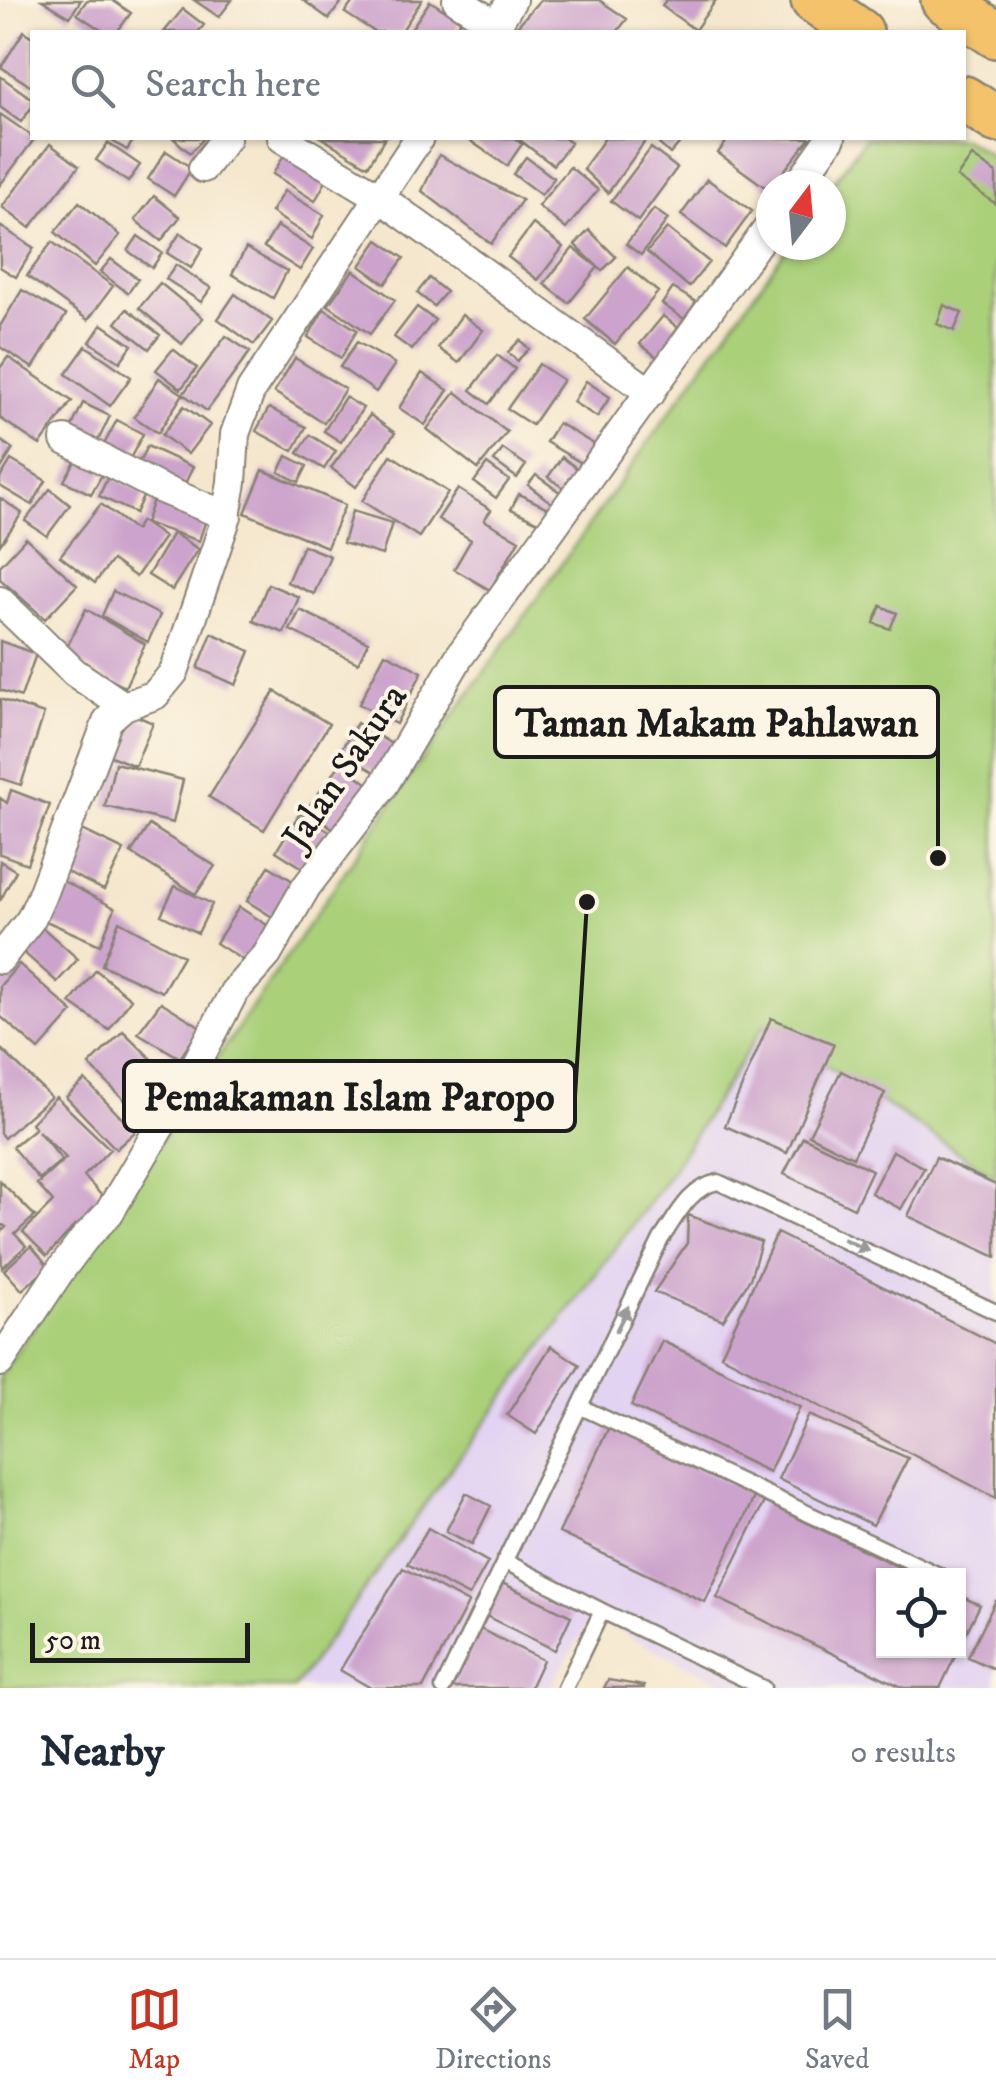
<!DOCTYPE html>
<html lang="en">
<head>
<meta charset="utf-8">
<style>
  :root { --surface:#fff; --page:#f6f6f7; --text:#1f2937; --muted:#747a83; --line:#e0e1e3; --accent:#c8321e }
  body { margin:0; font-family:"IM FELL DW Pica",serif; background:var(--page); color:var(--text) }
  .controls { position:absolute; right:30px; bottom:30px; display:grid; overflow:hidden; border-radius:0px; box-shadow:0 2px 8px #0004 }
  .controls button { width:90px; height:90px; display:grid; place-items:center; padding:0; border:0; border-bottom:2px solid var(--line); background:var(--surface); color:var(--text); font:50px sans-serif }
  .compass { position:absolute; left:756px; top:170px; width:90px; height:90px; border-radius:50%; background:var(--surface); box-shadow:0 2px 8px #0004; rotate:16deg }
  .scale { position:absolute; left:30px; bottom:25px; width:220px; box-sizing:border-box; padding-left:10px; border:5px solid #1c1c1c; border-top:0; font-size:28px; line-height:35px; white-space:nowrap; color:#1c1c1c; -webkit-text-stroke:8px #fcf5e5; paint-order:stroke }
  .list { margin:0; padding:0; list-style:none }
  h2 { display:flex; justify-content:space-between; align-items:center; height:130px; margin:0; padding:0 40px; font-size:42px }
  h2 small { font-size:32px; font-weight:400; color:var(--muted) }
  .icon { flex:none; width:55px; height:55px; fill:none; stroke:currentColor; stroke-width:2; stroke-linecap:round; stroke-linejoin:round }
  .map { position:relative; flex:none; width:996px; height:1688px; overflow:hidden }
  .search { position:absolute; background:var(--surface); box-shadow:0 2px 8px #0004; left:30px; right:30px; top:30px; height:110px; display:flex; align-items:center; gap:25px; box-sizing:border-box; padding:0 35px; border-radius:0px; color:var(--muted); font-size:38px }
  .sheet { height:270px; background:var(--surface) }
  nav { display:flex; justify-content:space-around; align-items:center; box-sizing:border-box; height:140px; border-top:2px solid var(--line); background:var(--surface); font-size:28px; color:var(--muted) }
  nav a { display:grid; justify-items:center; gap:5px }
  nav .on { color:var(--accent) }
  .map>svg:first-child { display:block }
  .built { fill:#e3d3f2; fill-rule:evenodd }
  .green { fill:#aad07a; stroke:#63764b; stroke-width:2.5 }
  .building { fill:#cca3cc }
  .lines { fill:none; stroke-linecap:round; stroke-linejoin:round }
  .service-casing { stroke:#888274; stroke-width:19 }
  .minor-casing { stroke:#888274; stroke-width:32 }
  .trunk-casing { stroke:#888274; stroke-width:50 }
  .service { stroke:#fff; stroke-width:14 }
  .minor { stroke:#fff; stroke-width:28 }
  .trunk { stroke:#f3c26a; stroke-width:45 }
  .oneway { fill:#999 }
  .labels { text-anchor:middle; stroke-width:8; stroke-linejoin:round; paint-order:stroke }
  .street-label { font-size:38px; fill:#1c1c1c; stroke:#fcf5e5 }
  .leader { fill:none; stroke:#1c1c1c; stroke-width:4 }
  .callout-dot { fill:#1c1c1c; stroke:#fcf5e5; stroke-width:4 }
  .callout { fill:#fcf5e5; stroke:#1c1c1c; stroke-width:4 }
  .callout-label { font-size:40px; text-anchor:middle; font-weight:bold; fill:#1c1c1c }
</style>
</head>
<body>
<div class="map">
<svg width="996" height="1688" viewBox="0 0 996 1688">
  <rect width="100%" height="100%" fill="#fcf5e5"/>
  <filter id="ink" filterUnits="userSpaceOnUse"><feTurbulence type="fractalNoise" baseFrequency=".01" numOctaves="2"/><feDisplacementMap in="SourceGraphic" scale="20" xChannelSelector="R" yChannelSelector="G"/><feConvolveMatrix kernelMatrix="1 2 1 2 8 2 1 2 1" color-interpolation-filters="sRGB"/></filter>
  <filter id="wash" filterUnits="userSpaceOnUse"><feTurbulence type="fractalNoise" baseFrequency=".0048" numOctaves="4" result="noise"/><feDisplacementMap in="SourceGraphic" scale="40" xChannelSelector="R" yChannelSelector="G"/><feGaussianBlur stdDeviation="2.25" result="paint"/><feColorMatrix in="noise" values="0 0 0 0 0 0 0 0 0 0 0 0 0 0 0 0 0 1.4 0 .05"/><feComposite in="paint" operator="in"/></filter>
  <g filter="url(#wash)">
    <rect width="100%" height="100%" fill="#f5e7cd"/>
    <!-- built -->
    <path class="built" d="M 765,1025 L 996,1177 L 996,1688 L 734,1688 L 591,1618 L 550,1688 L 294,1688 L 439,1485 L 665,1181 ZM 884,1576 L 958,1576 L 958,1650 L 884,1650 Z"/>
    <!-- green -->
    <path class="green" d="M 865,138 L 963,138 L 996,159 L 996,1177 L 764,1025 L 665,1181 L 439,1485 L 294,1688 L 0,1688 L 0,1376 L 408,779 L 789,245 L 831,245 L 831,186 Z"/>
    <g id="blocks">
      <!-- building -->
      <path class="building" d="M 42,0 L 81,0 L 70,17 Z
        M 87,0 L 112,0 L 131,13 L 117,32 L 104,32 L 77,14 Z
        M 194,0 L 232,0 L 219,17 Z
        M 303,0 L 343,0 L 329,19 Z
        M 354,0 L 422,0 L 401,32 L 375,32 L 345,13 Z
        M 540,0 L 599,0 L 627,19 L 617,32 L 512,32 Z
        M 666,0 L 716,0 L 695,30 L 662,6 Z
        M 430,1 L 461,21 L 454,32 L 409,32 Z
        M 183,9 L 204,25 L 198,32 L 164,32 Z
        M 24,31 L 32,37 L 32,87 L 1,67 Z
        M 0,76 L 32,99 L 32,107 L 21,122 L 0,107 Z
        M 0,114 L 35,138 L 0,185 Z
        M 107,138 L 135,138 L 127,150 Z
        M 173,138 L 204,138 L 190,153 Z
        M 322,138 L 385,138 L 368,166 Z
        M 466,138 L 514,138 L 522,144 L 507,166 Z
        M 517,138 L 564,138 L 571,143 L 553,165 Z
        M 605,138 L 642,138 L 646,140 L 608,193 L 583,169 Z
        M 665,138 L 684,138 L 670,154 L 659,144 Z
        M 729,138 L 810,138 L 769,190 L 718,153 Z
        M 108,143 L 140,165 L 128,182 L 96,160 Z
        M 50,144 L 79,166 L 30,228 L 2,207 Z
        M 288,148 L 330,174 L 315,201 L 273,174 Z
        M 651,148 L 677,168 L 638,221 L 611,201 Z
        M 166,151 L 192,168 L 174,196 L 148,179 Z
        M 439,155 L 522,200 L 491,244 L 422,191 Z
        M 972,156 L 996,173 L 996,204 L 957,177 Z
        M 526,157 L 554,178 L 541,195 L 513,174 Z
        M 570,167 L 598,190 L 566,229 L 538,206 Z
        M 707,179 L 752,211 L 725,248 L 681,215 Z
        M 284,191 L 324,215 L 312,239 L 271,212 Z
        M 154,196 L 180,217 L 161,241 L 135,220 Z
        M 79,202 L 120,235 L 95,266 L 55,232 Z
        M 654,209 L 668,219 L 641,255 L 626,244 Z
        M 533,224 L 563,247 L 538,280 L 508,257 Z
        M 0,226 L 34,248 L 16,277 L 0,267 Z
        M 277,226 L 313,249 L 300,270 L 264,247 Z
        M 667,228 L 709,262 L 689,287 L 647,252 Z
        M 589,230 L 616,257 L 602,271 L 575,245 Z
        M 180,233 L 203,248 L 191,268 L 167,253 Z
        M 138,236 L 162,253 L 152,268 L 128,251 Z
        M 378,240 L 404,258 L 385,284 L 360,266 Z
        M 52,242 L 113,286 L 88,320 L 27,276 Z
        M 246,248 L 287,271 L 273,298 L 232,274 Z
        M 573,248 L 598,267 L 569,303 L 544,284 Z
        M 111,259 L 138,279 L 128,293 L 100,272 Z
        M 176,265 L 211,288 L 201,302 L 166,279 Z
        M 628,267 L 658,292 L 615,344 L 585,319 Z
        M 353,270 L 395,300 L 370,334 L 328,305 Z
        M 429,278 L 446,292 L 434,306 L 417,293 Z
        M 160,283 L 203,318 L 182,344 L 139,308 Z
        M 673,288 L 696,302 L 684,319 L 662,304 Z
        M 22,290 L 66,315 L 33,368 L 0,347 L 0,326 Z
        M 235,294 L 272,321 L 254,345 L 218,319 Z
        M 944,305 L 962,313 L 954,331 L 937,324 Z
        M 417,307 L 435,320 L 412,350 L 394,337 Z
        M 127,309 L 160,335 L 149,349 L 116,323 Z
        M 324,309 L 357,330 L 341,358 L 308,337 Z
        M 462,315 L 483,330 L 459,363 L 438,348 Z
        M 663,316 L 685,333 L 662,361 L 640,344 Z
        M 102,324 L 132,345 L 120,362 L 90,342 Z
        M 226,336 L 250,352 L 207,411 L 183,394 L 158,433 L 134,417 L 159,378 L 183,394 Z
        M 520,340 L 529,349 L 517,361 L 508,352 Z
        M 357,342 L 395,364 L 376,392 L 340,367 Z
        M 86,346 L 131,377 L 110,406 L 66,374 Z
        M 173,349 L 197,368 L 181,389 L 156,370 Z
        M 497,355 L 515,369 L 489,404 L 471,390 Z
        M 8,357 L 72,401 L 40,445 L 0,418 L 0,368 Z
        M 295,358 L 345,389 L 324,423 L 274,392 Z
        M 539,364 L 563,380 L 532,425 L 507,409 Z
        M 422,373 L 448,390 L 425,425 L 399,408 Z
        M 586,381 L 610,397 L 597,417 L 573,402 Z
        M 456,392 L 507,432 L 478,469 L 427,429 Z
        M 345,397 L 363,408 L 341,442 L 324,431 Z
        M 83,403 L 110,416 L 95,447 L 68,435 Z
        M 184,406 L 210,425 L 188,454 L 162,435 Z
        M 269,408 L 306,427 L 293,451 L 256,431 Z
        M 370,415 L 395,433 L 356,487 L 331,468 Z
        M 117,420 L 143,434 L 126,466 L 100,452 Z
        M 558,423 L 597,446 L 585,465 L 546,442 Z
        M 310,435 L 336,451 L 324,469 L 298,453 Z
        M 0,440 L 13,449 L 0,470 Z
        M 147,446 L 193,467 L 180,494 L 134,473 Z
        M 503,449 L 526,465 L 517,478 L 494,461 Z
        M 81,451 L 108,464 L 91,494 L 64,481 Z
        M 391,455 L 448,492 L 419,537 L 362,501 Z
        M 287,456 L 307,466 L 299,482 L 279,472 Z
        M 562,457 L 584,474 L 570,493 L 548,477 Z
        M 11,460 L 46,481 L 32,505 L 0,486 L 0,478 Z
        M 487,464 L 509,480 L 496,498 L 474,482 Z
        M 263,470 L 345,505 L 327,547 L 245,513 Z
        M 109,475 L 145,493 L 135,513 L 99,496 Z
        M 536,475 L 561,493 L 553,504 L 528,485 Z
        M 50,489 L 70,505 L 47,536 L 25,521 Z
        M 458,489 L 491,510 L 484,520 L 519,540 L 490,590 L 454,569 L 471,540 L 438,519 Z
        M 155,494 L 209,511 L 199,541 L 145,523 Z
        M 519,494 L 550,509 L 542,524 L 511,509 Z
        M 0,498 L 22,513 L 0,545 Z
        M 101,504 L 135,530 L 141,521 L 164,537 L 136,577 L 112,560 L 95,583 L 60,556 Z
        M 352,511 L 392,523 L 382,555 L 343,543 Z
        M 173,533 L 198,549 L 172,590 L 148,575 Z
        M 26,538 L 77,585 L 45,619 L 0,579 L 0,566 Z
        M 303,545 L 330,556 L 314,594 L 287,582 Z
        M 268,584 L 299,597 L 284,633 L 253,621 Z
        M 113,591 L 160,615 L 148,642 L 102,616 Z
        M 881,606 L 897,613 L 890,629 L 874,623 Z
        M 86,609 L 145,644 L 125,687 L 63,655 Z
        M 300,610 L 368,642 L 358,663 L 290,630 Z
        M 212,633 L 250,651 L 236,685 L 198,668 Z
        M 0,641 L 36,654 L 21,697 L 0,690 Z
        M 385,653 L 422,672 L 396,724 L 359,704 Z
        M 275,691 L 329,724 L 264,830 L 209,797 Z
        M 0,699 L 44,714 L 21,785 L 0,778 Z
        M 125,711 L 153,723 L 135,766 L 106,754 Z
        M 357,723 L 398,748 L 381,776 L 340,751 Z
        M 115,763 L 183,780 L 173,823 L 105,806 Z
        M 341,763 L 373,788 L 339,833 L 307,809 Z
        M 11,790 L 50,805 L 27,864 L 0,854 L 0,798 L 7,803 Z
        M 300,813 L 335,835 L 311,873 L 276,851 Z
        M 149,825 L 215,866 L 196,894 L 131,853 Z
        M 82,830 L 124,850 L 104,890 L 63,870 Z
        M 0,861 L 16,871 L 0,901 Z
        M 269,866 L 299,885 L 277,920 L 247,901 Z
        M 61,880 L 115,908 L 100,945 L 46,921 Z
        M 175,886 L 212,904 L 198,933 L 161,915 Z
        M 239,907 L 273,929 L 250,965 L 216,943 Z
        M 119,921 L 183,956 L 162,992 L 102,965 Z
        M 43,928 L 78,959 L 57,982 L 22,951 Z
        M 19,964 L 73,1012 L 39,1050 L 0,1016 L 0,986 Z
        M 96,970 L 131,999 L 109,1030 L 70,1003 Z
        M 161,1002 L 201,1027 L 180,1058 L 138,1033 Z
        M 771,1018 L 834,1044 L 787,1153 L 725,1126 Z
        M 123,1031 L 175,1082 L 141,1116 L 89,1065 Z
        M 0,1048 L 51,1097 L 4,1138 L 0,1133 Z
        M 841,1071 L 885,1093 L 853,1157 L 809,1135 Z
        M 85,1080 L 135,1132 L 116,1149 L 66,1097 Z
        M 56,1097 L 110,1149 L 84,1176 L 110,1205 L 81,1231 L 75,1225 L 47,1256 L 23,1232 L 53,1202 L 37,1184 L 66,1158 L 38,1131 L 62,1160 L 39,1179 L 12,1147 L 35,1128 L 31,1123 Z
        M 803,1137 L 872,1170 L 854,1208 L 784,1174 Z
        M 893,1151 L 924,1168 L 901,1209 L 871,1193 Z
        M 936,1157 L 996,1185 L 996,1257 L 908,1216 Z
        M 0,1181 L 35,1216 L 15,1234 L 26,1246 L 2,1268 L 0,1233 L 6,1227 L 3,1225 L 0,1228 Z
        M 688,1215 L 761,1242 L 750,1279 L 723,1320 L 654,1292 L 687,1243 Z
        M 777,1233 L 996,1344 L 996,1498 L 721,1355 Z
        M 31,1246 L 49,1267 L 22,1290 L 4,1270 Z
        M 662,1341 L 800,1407 L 769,1472 L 631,1406 Z
        M 551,1346 L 580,1365 L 536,1434 L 507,1415 Z
        M 809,1415 L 908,1458 L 873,1525 L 778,1479 Z
        M 609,1427 L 755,1495 L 705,1602 L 559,1533 Z
        M 466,1493 L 491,1506 L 472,1544 L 446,1531 Z
        M 764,1502 L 918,1576 L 884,1576 L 884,1650 L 958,1650 L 940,1688 L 904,1688 L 717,1598 Z
        M 428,1528 L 488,1562 L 469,1596 L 407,1564 Z
        M 403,1568 L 468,1603 L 423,1688 L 371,1688 L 340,1670 Z
        M 500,1582 L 571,1616 L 555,1650 L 484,1615 Z
        M 958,1595 L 980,1605 L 958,1649 Z
        M 996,1600 L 996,1670 L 968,1657 Z
        M 480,1629 L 543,1660 L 530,1688 L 451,1688 Z
        M 608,1680 L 644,1686 L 644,1688 L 604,1688 Z"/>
    </g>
  </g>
  <g filter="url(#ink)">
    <use href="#blocks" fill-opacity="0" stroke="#888274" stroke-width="2.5"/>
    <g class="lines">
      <!-- service casing -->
      <g class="service-casing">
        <path id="service" d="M 581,1407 L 939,1575
          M 504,1561 L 602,1611
          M 443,1688 L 661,1239 C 677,1216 689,1188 718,1182 L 996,1312
          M 565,1688 L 602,1611 L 763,1688"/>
      </g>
      <!-- minor casing -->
      <g class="minor-casing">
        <path id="minor" d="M 457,0 L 496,25
          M 492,32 L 512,0
          M 282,138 L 378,196 L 651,393
          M 203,168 L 226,138
          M 798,185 L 831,138
          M 65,440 L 159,488 L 227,516
          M 0,601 L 75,673 L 124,706
          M 0,959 L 31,919 L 41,897 L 108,720 L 124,706 L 155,695 L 174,672 L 225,522 L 232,482 L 235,434 L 251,390 L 419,138
          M 0,1362 L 60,1271 L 84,1239 L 109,1213 L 190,1076 L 234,992 L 267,955 L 306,887 L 382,788 L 459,657 L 771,224"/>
      </g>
      <!-- trunk casing -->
      <g class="trunk-casing">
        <path id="trunk" d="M 814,0 L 860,32
          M 944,0 L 996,35
          M 964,99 L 996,119"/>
      </g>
      <!-- service -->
      <use href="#service" class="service"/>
      <!-- minor -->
      <use href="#minor" class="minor"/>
      <!-- trunk -->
      <use href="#trunk" class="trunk"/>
    </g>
    <!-- one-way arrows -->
    <defs><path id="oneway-solid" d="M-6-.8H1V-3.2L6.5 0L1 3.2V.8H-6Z" transform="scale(2.5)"/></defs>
    <g class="oneway">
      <use href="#oneway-solid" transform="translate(856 1245) rotate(25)"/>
      <use href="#oneway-solid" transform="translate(622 1319) rotate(-64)"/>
    </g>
  </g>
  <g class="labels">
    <!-- street labels -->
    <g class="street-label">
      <text transform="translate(344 766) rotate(-56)" y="13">Jalan Sakura</text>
    </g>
  </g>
  <!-- callouts -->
  <path class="leader" d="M938 858L938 722M587 902L575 1096"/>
  <g class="callout-dot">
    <circle cx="938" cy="858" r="10"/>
    <circle cx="587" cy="902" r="10"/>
  </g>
  <g class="callout">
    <rect x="495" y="687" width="443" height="70" rx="10"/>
    <rect x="124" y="1061" width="451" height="70" rx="10"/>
  </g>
  <g class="callout-label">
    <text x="717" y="736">Taman Makam Pahlawan</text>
    <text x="349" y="1110">Pemakaman Islam Paropo</text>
  </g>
</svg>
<div class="controls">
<button><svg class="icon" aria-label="locate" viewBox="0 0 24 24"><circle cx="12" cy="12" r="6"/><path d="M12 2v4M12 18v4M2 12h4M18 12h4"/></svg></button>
</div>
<svg class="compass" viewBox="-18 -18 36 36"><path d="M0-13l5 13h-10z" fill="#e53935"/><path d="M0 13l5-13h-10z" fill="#747a83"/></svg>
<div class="scale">50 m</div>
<div class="search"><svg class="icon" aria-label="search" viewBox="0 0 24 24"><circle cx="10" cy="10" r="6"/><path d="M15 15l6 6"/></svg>Search here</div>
</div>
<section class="sheet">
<h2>Nearby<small>0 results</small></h2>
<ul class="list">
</ul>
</section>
<nav>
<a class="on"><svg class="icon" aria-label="map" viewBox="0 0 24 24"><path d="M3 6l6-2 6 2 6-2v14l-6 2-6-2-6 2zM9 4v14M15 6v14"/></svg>Map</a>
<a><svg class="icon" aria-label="directions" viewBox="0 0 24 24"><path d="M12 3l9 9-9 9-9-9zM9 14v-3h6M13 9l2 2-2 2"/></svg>Directions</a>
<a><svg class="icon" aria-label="saved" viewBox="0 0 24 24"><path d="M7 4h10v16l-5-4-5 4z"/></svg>Saved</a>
</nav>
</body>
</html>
